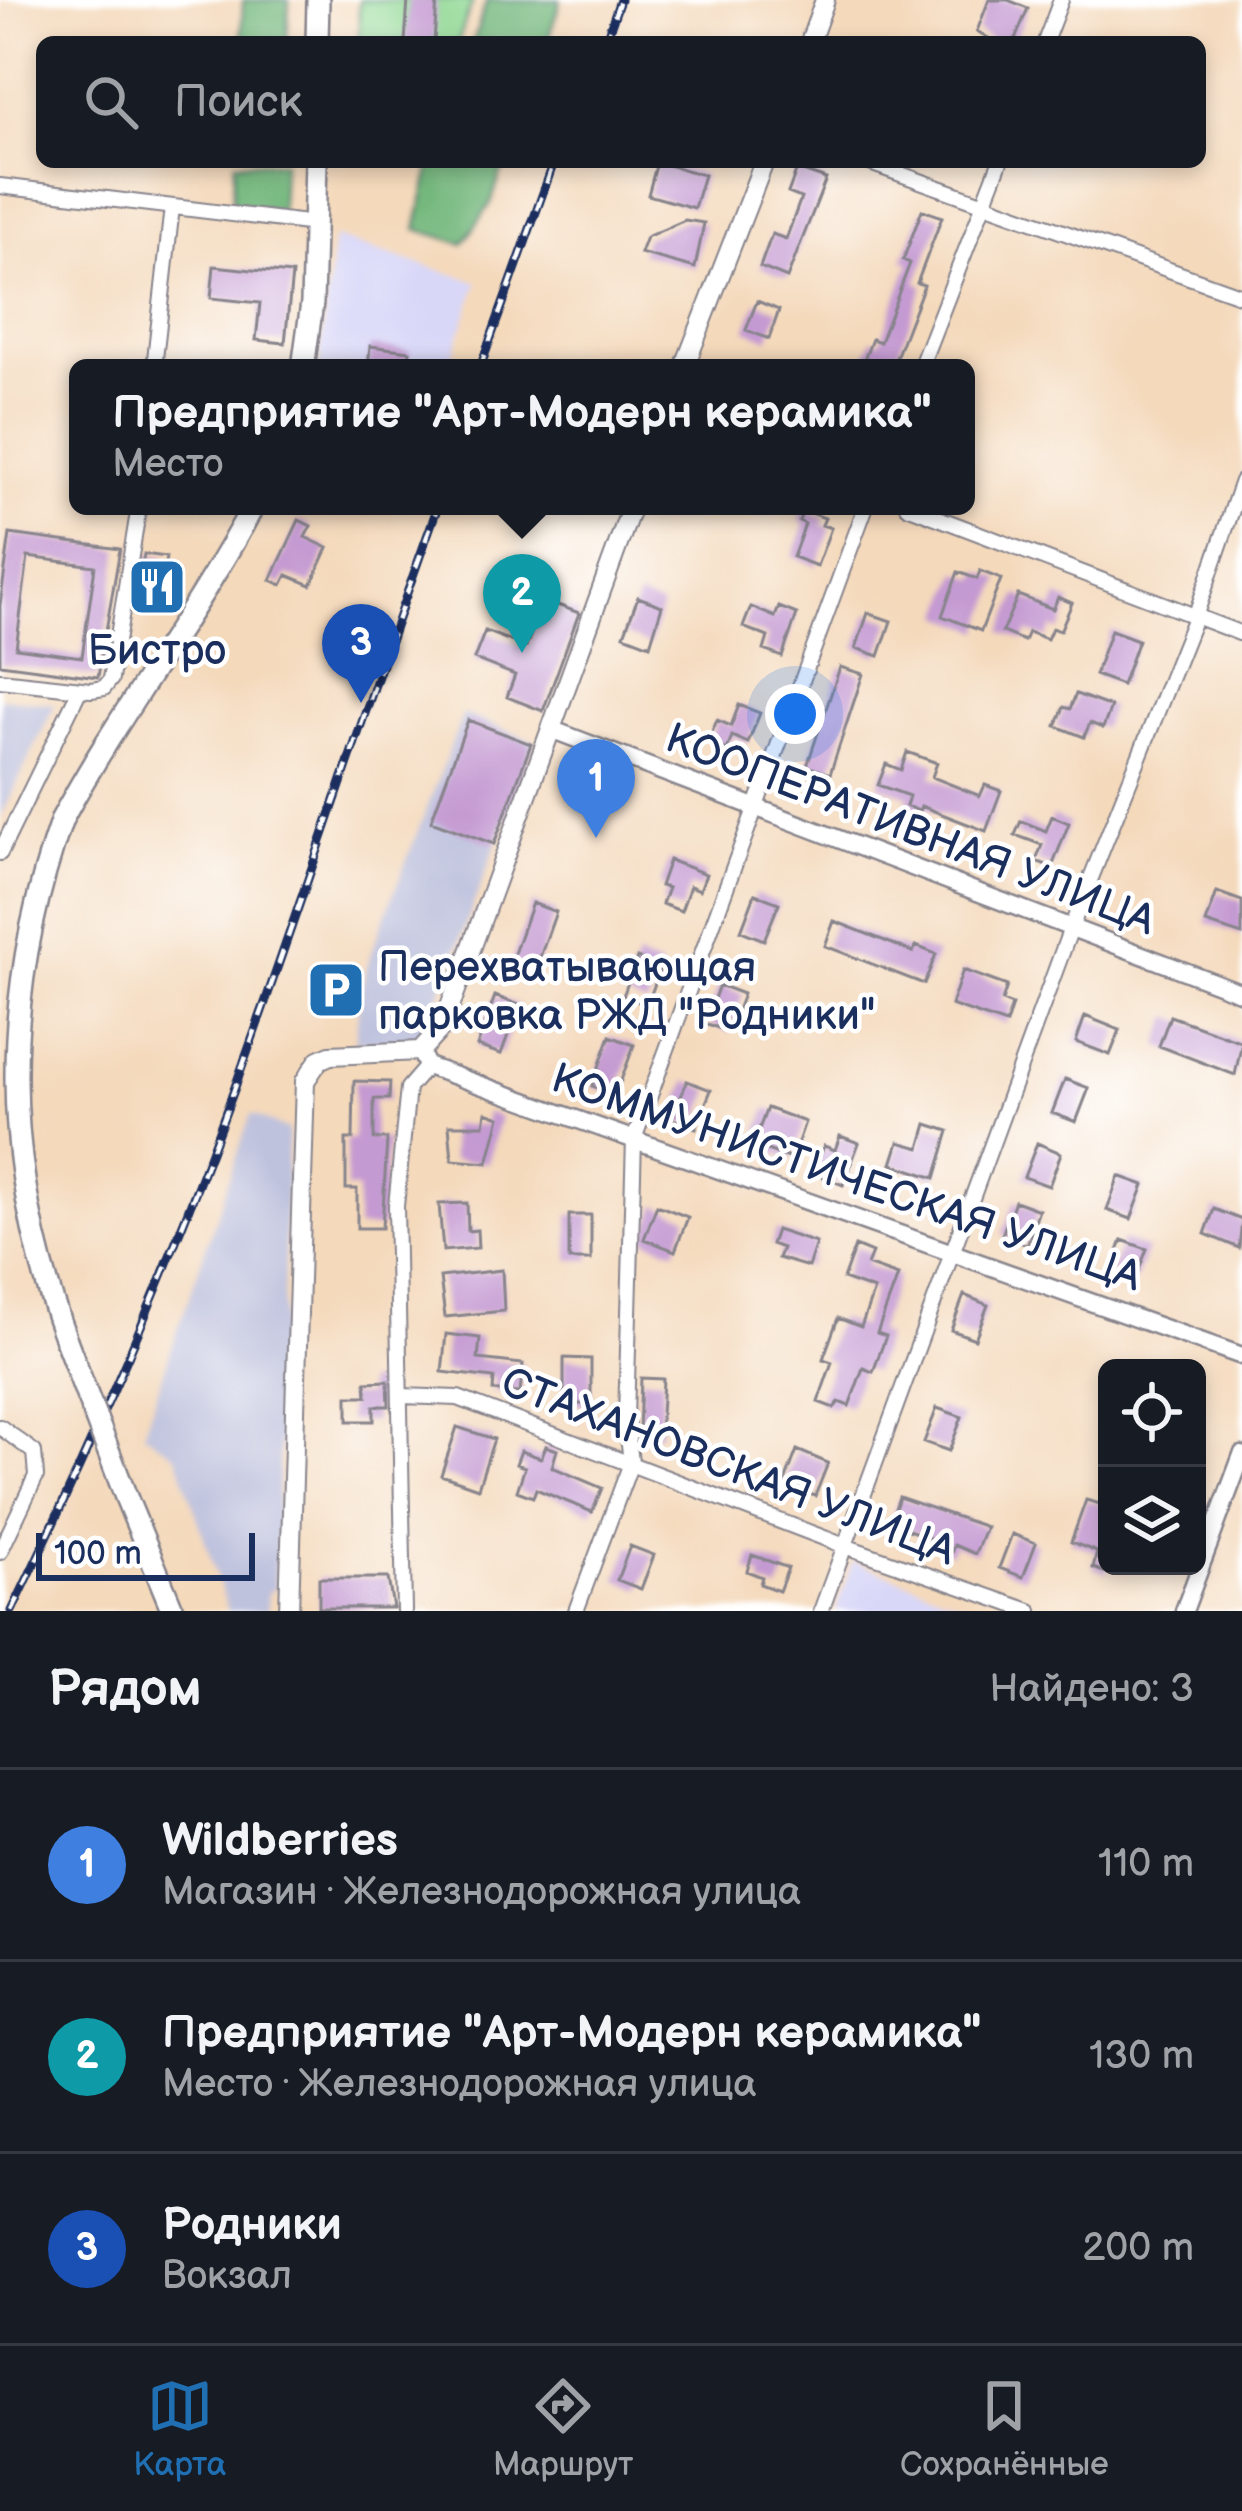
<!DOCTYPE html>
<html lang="ru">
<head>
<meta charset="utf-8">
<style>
  :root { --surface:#171b24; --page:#242831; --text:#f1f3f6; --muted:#9ea1a6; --line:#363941; --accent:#1f6fb2 }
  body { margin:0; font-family:"Balsamiq Sans",sans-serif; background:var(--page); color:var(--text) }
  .controls { position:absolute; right:36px; bottom:36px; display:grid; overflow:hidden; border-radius:18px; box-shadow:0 6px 18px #0003 }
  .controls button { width:108px; height:108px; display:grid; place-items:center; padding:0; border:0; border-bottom:3px solid var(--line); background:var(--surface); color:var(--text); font:60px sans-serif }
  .scale { position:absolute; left:36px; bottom:30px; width:219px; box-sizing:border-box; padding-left:12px; border:6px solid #1b2f5e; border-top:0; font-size:33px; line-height:42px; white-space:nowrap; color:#1b2f5e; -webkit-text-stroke:9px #fff; paint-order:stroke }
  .you { position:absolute; left:795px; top:714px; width:42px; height:42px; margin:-30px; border:9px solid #fff; border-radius:50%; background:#1a73e8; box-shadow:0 0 0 18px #1a73e833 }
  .badge { display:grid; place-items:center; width:78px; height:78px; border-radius:50%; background:var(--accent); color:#fff; font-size:39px; font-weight:700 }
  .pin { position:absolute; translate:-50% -99px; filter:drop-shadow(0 3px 6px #0008) }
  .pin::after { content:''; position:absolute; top:63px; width:42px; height:36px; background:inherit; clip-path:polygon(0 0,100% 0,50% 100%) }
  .popup { position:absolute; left:69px; top:359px; width:906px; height:156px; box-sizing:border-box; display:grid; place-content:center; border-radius:18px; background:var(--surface); filter:drop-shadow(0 3px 9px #0005); font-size:39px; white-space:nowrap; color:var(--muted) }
  .popup b { font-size:45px; color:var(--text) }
  .popup::after { content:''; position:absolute; left:50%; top:100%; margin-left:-24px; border:24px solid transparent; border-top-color:var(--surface) }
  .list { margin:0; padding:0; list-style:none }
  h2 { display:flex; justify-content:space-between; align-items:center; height:156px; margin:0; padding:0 48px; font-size:51px }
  h2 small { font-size:39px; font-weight:400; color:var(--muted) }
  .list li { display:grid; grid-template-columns:78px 1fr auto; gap:36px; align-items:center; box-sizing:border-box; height:192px; padding:0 48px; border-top:3px solid var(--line) }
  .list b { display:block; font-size:45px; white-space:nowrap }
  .list p { margin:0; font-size:39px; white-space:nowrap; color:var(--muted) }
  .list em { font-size:39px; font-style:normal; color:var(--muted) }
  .icon { flex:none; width:66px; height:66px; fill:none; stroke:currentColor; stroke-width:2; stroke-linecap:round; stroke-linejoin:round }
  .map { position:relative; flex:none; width:1242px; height:1611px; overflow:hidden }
  .search { position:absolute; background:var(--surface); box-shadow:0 6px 18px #0003; left:36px; right:36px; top:36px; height:132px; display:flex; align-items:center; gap:30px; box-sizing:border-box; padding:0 42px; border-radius:18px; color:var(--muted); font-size:45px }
  .sheet { height:732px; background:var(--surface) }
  nav { display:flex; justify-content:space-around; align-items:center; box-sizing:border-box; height:168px; border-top:3px solid var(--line); background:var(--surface); font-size:33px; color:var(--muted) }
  nav a { display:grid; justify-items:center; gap:6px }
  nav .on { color:var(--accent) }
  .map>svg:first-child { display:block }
  .built { fill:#d8d7f8 }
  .industrial { fill:#bfc2dd }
  .green { fill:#90d893; stroke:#568478; stroke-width:3 }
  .forest { fill:#74b87d; stroke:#48746e; stroke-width:3 }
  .building { fill:#c49ad2; fill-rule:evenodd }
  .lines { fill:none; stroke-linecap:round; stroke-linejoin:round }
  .minor-casing { stroke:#88848c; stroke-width:18 }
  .tertiary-casing { stroke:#88848c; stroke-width:21 }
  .secondary-casing { stroke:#88848c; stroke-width:22 }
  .primary-casing { stroke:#88848c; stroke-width:26 }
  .minor { stroke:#fff; stroke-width:14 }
  .tertiary { stroke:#fff; stroke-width:16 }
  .secondary { stroke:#fff; stroke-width:18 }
  .primary { stroke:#fff; stroke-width:21 }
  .rail-casing { stroke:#1b2f5e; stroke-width:9 }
  .rail { stroke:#fff; stroke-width:4.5; stroke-dasharray:14; stroke-linecap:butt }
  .primary-bridge-casing { stroke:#88848c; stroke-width:26; stroke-linecap:butt }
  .primary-bridge { stroke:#fff; stroke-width:21 }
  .labels { text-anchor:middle; stroke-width:9; stroke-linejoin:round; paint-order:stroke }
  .poi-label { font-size:42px; fill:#1b2f5e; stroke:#fff }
  .street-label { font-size:42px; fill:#1b2f5e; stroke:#fff }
</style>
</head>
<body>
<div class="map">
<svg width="1242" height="1611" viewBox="0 0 1242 1611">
  <rect width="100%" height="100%" fill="#fff"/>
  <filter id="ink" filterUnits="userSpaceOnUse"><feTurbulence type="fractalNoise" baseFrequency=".00833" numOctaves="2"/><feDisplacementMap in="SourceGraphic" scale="24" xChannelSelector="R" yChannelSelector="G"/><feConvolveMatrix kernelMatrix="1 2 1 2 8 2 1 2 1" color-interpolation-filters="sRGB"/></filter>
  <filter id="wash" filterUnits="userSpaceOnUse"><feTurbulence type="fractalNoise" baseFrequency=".004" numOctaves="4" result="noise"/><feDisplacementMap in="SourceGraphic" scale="48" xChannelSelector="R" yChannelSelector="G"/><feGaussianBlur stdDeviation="2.7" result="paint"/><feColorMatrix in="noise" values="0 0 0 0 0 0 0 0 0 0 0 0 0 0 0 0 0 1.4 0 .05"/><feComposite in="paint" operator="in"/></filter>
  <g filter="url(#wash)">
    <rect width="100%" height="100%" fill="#f4d9bb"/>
    <!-- built -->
    <path class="built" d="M 334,238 L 478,282 L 448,368 L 319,368 Z
      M 853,1561 L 984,1611 L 835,1611 Z"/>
    <!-- industrial -->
    <path class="industrial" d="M 0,698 L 55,704 L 0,819 Z
      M 463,714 L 535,741 L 434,1009 L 420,1036 L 395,1044 L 355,1042 L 360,992 L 371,952 Z
      M 251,1114 L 288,1130 L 275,1588 L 268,1593 L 267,1611 L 228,1611 L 177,1456 L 143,1433 Z"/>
    <!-- green -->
    <path class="green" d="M 359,0 L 473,0 L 458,42 L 359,42 Z"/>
    <!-- forest -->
    <path class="forest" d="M 243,0 L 289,0 L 287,42 L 241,42 Z
      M 487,0 L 561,0 L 547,42 L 473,42 Z
      M 235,162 L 283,162 L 281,211 L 232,204 Z
      M 432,162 L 505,162 L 491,203 L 463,244 L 416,229 Z"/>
    <g id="blocks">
      <!-- building -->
      <path class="building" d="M 408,0 L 437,0 L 434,42 L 405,42 Z
        M 989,0 L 1008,0 L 1028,8 L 1014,42 L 995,42 L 977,31 Z
        M 657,162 L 704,175 L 694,208 L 648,195 Z
        M 797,169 L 826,179 L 787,278 L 760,267 L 772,234 L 786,239 L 801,198 L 788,193 Z
        M 922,210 L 942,217 L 917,283 L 924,285 L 892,368 L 861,368 L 872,339 L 880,342 L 910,263 L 903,260 Z
        M 685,220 L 704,223 L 695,268 L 640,253 L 646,237 Z
        M 214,266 L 292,274 L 285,343 L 256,340 L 260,303 L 211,298 Z
        M 757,301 L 779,310 L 769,339 L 746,330 Z
        M 370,346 L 410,351 L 408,368 L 368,368 Z
        M 803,510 L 825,518 L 822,525 L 831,528 L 817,566 L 793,557 L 805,524 L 799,521 Z
        M 299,520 L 311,526 L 305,537 L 328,548 L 311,585 L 287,575 L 282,585 L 271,580 Z
        M 10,534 L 120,549 L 98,677 L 0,664 L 0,605 ZM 28,557 L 95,566 L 82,657 L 16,648 Z
        M 144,554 L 166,557 L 160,593 L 138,590 Z
        M 980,571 L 1001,579 L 981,631 L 942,616 L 958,572 L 977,579 Z
        M 1018,595 L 1053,609 L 1058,597 L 1072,603 L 1060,631 L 1052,628 L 1047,639 L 1028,632 L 1024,641 L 1002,632 Z
        M 638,597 L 662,606 L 650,645 L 624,635 Z
        M 544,600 L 579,613 L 543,711 L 507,697 L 515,675 L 474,659 L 485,631 L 526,647 Z
        M 751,607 L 775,617 L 779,607 L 797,614 L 782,657 L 764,650 L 768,637 L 743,627 Z
        M 868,613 L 891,621 L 879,656 L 856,648 Z
        M 1111,630 L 1138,640 L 1122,685 L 1095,675 Z
        M 840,667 L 863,674 L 830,774 L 807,766 Z
        M 1076,694 L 1111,707 L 1103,728 L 1090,723 L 1084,737 L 1056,726 L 1064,707 L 1070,709 Z
        M 739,705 L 760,713 L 748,743 L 732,736 L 727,750 L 708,742 L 717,720 L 731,726 Z
        M 468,720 L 531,744 L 494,844 L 431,821 Z
        M 907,752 L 937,763 L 932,777 L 980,796 L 985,785 L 1001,791 L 986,831 L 921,806 L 919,811 L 906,806 L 909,796 L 878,785 L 886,764 L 901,770 Z
        M 1052,816 L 1069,823 L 1052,867 L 1036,861 L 1042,845 L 1015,835 L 1021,821 L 1046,831 Z
        M 669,860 L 706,874 L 700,890 L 690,886 L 681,911 L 662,904 L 668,888 L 660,886 Z
        M 1217,892 L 1242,901 L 1242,935 L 1206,923 Z
        M 755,894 L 779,903 L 764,940 L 741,931 Z
        M 532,903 L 556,912 L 535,971 L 511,962 Z
        M 834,921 L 913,952 L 916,946 L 936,954 L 924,984 L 825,946 Z
        M 637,958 L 661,967 L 647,1005 L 623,996 Z
        M 963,970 L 1007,986 L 1002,1001 L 1012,1005 L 1006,1024 L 951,1005 Z
        M 719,985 L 743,994 L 729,1032 L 705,1023 Z
        M 495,996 L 519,1005 L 501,1054 L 477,1046 Z
        M 1085,1016 L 1120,1030 L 1110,1055 L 1076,1042 Z
        M 1170,1016 L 1242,1042 L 1235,1075 L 1159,1046 Z
        M 610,1036 L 634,1045 L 616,1094 L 592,1086 Z
        M 1065,1079 L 1089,1088 L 1076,1122 L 1052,1113 Z
        M 354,1081 L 390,1082 L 389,1099 L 374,1099 L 374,1139 L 387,1139 L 382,1228 L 357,1228 L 357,1189 L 346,1189 L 346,1139 L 353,1139 Z
        M 687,1081 L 711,1090 L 696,1128 L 672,1119 Z
        M 767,1108 L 805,1122 L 792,1159 L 753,1145 Z
        M 486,1112 L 500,1117 L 488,1163 L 452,1160 L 449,1125 L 484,1125 Z
        M 927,1124 L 949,1131 L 935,1178 L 892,1164 L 899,1142 L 920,1148 Z
        M 840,1136 L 859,1143 L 843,1185 L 813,1173 L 824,1146 L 835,1150 Z
        M 1037,1143 L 1061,1153 L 1049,1186 L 1024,1177 Z
        M 1119,1176 L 1144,1185 L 1131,1219 L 1107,1210 Z
        M 1015,1201 L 1039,1210 L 1027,1245 L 1002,1235 Z
        M 467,1203 L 468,1231 L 477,1230 L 478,1248 L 443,1251 L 439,1204 Z
        M 657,1205 L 688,1217 L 675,1251 L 644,1239 Z
        M 1214,1209 L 1242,1220 L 1239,1248 L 1205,1234 Z
        M 569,1215 L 591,1215 L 591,1260 L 569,1260 Z
        M 776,1230 L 816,1243 L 808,1267 L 778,1258 L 782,1248 L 771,1244 Z
        M 1122,1240 L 1147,1249 L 1134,1283 L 1110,1274 Z
        M 855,1246 L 872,1253 L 867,1265 L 898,1276 L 877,1333 L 886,1336 L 873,1372 L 863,1368 L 849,1406 L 839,1402 L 834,1408 L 818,1402 L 832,1362 L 823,1359 L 838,1318 L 861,1327 L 874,1290 L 843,1279 Z
        M 502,1270 L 504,1311 L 445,1317 L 440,1277 Z
        M 964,1295 L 988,1305 L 975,1339 L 951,1330 Z
        M 446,1334 L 480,1338 L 478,1359 L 523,1364 L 520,1393 L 493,1391 L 494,1378 L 442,1372 Z
        M 564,1358 L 591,1359 L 591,1404 L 564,1404 Z
        M 641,1378 L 663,1379 L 660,1434 L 639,1433 Z
        M 388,1381 L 389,1406 L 374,1406 L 374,1421 L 348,1421 L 348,1396 L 367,1396 L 366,1382 Z
        M 937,1408 L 962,1417 L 949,1451 L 924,1442 Z
        M 457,1427 L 494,1439 L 478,1488 L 441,1475 Z
        M 546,1446 L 557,1450 L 552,1467 L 602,1488 L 592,1512 L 536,1489 L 533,1497 L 517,1491 L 525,1467 L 516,1464 L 521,1451 L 541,1458 Z
        M 797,1450 L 828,1463 L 815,1496 L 784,1484 Z
        M 899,1497 L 986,1527 L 975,1554 L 954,1545 L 951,1553 L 928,1544 L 930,1538 L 890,1523 Z
        M 1086,1500 L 1107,1506 L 1107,1573 L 1093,1568 L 1097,1552 L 1071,1542 Z
        M 1012,1534 L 1036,1543 L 1023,1577 L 999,1568 Z
        M 630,1546 L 654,1555 L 641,1589 L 617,1580 Z
        M 752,1555 L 788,1568 L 779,1591 L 760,1584 L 762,1577 L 747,1571 Z
        M 319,1578 L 388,1578 L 393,1608 L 319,1608 Z"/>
    </g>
  </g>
  <g filter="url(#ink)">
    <use href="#blocks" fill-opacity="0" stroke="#88848c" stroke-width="3"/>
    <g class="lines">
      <!-- minor casing -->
      <g class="minor-casing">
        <path id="minor" d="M 1045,42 L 1061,0
          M 867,162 L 1242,296
          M 0,186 L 315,224
          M 154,368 L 172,207
          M 920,368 L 1000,162
          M 907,506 L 1242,634
          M 0,680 L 91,690 L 104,688 L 111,679 L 139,506
          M 0,853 L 80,689
          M 402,1396 L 458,1398 L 845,1546 L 1030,1611
          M 0,1427 L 34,1452 L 36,1476 L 0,1552
          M 404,1611 L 396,1206 L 408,1088 L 427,1066
          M 576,1611 L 631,1463 L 626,1418 L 634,1139 L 866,506
          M 821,1611 L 1071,928 L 1195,617 L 1242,481"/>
      </g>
      <!-- tertiary casing -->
      <g class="tertiary-casing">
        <path id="tertiary" d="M 553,730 L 1242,993
          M 420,1051 L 427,1066 L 1242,1356
          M 1184,1611 L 1242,1455"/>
      </g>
      <!-- secondary casing -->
      <g class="secondary-casing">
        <path id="secondary" d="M 810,42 L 825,0
          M 684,368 L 764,162
          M 289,1611 L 305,1081 L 319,1060 L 330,1055 L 420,1051 L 443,1026 L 632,506"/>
      </g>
      <!-- primary casing -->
      <g class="primary-casing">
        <path id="primary" d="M 317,42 L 318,0
          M 303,368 L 312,303 L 316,162
          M 66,1340 C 0,1163 0,995 62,819 C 120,711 196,614 253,506
          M 126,1497 L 173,1611"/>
      </g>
      <!-- minor -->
      <use href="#minor" class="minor"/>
      <!-- tertiary -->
      <use href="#tertiary" class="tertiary"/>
      <!-- secondary -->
      <use href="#secondary" class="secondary"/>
      <!-- primary -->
      <use href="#primary" class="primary"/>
      <!-- rail casing -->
      <g class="rail-casing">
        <path id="rail" d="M 605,42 L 620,0
          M 480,368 L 554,162
          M 12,1611 C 103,1422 186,1229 255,1031 C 317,856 375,680 438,506"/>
      </g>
      <!-- rail -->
      <use href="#rail" class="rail"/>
      <!-- primary-bridge casing -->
      <g class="primary-bridge-casing">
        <path id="primary-bridge" d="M 66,1340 L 126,1497"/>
      </g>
      <!-- primary-bridge -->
      <use href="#primary-bridge" class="primary-bridge"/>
    </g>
  </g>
  <!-- icons -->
  <defs>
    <g id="restaurant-square" transform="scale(3)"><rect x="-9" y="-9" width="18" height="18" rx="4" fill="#1f6fb2" stroke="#fff"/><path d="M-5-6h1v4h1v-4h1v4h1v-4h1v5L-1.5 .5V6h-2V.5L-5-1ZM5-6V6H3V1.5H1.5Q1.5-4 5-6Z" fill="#fff"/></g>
    <g id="parking-square" transform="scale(3)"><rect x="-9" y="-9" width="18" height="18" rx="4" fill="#1f6fb2" stroke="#fff"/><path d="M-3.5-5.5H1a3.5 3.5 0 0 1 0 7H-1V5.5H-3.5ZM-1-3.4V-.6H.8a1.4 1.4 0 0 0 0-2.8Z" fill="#fff"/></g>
  </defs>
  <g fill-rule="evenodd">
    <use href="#restaurant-square" x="157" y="587"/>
    <use href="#parking-square" x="336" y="990"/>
  </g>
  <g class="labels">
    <!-- poi labels -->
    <g class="poi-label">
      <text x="157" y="664">Бистро</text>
      <text x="378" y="981" text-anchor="start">Перехватывающая<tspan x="378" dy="48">парковка РЖД "Родники"</tspan></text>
    </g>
    <!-- street labels -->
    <g class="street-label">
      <text transform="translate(911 828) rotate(21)" y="15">КООПЕРАТИВНАЯ УЛИЦА</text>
      <text transform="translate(847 1176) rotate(19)" y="15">КОММУНИСТИЧЕСКАЯ УЛИЦА</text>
      <text transform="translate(729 1465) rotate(21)" y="15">СТАХАНОВСКАЯ УЛИЦА</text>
    </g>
  </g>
</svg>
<div class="controls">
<button><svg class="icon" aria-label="locate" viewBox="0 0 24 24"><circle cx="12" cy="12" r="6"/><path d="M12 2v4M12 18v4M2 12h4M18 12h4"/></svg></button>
<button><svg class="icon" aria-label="layers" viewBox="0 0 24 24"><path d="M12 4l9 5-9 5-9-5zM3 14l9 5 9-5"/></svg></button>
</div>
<div class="scale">100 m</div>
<div class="you"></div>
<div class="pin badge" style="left:596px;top:838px;background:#3f7fe0">1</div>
<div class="pin badge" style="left:522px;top:653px;background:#0f9aa8">2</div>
<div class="popup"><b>Предприятие &quot;Арт-Модерн керамика&quot;</b>Место</div>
<div class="pin badge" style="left:361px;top:703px;background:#1a4fb4">3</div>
<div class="search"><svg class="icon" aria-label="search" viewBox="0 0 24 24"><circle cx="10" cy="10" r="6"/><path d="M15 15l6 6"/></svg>Поиск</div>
</div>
<section class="sheet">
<h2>Рядом<small>Найдено: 3</small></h2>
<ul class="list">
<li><span class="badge" style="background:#3f7fe0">1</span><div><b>Wildberries</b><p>Магазин · Железнодорожная улица</p></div><em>110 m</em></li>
<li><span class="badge" style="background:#0f9aa8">2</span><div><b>Предприятие &quot;Арт-Модерн керамика&quot;</b><p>Место · Железнодорожная улица</p></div><em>130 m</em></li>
<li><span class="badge" style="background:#1a4fb4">3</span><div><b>Родники</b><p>Вокзал</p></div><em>200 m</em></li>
</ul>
</section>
<nav>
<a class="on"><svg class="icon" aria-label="map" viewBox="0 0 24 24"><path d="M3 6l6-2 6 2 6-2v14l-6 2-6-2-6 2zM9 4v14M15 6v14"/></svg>Карта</a>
<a><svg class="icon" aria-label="directions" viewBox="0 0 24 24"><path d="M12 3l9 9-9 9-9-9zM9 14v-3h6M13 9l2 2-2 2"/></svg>Маршрут</a>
<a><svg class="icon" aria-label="saved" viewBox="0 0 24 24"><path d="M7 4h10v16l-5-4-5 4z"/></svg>Сохранённые</a>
</nav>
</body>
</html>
